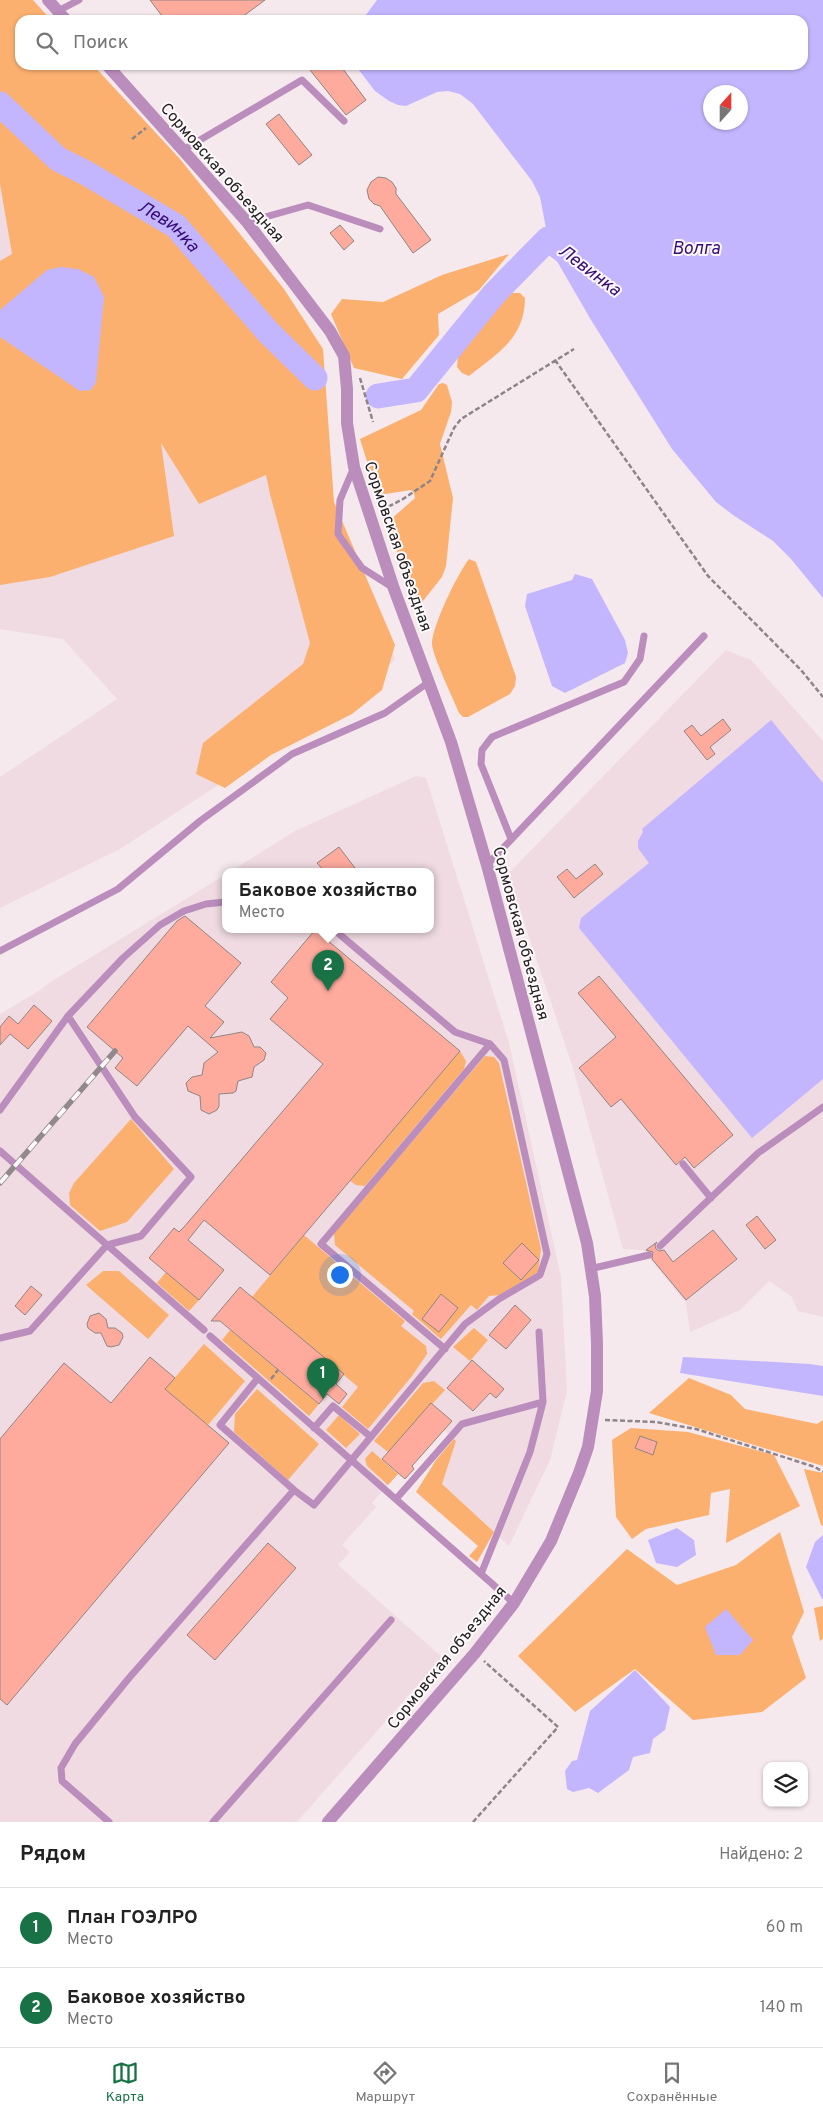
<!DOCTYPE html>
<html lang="ru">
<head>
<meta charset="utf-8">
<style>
  :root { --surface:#fff; --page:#f6f6f6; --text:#222; --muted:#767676; --line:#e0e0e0; --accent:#197246 }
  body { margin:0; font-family:Overpass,sans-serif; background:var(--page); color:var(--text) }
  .controls { position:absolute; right:15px; bottom:15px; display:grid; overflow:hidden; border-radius:10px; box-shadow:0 1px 4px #0004 }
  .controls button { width:45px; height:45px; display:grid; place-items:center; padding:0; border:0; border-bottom:1px solid var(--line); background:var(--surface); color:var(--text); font:25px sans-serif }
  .compass { position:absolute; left:703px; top:85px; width:45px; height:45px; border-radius:50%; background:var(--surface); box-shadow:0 1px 4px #0004; rotate:21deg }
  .you { position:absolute; left:339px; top:1274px; width:18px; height:18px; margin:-12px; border:4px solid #fff; border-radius:50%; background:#1a73e8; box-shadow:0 0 0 8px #1a73e833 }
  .badge { display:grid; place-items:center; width:32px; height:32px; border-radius:50%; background:var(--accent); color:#fff; font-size:16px; font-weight:700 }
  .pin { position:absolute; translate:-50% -41px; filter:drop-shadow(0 1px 2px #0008) }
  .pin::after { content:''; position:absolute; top:26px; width:18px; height:15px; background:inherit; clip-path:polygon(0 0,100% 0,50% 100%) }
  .popup { position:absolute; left:222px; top:868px; width:212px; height:65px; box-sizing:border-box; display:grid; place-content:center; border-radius:10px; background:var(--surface); filter:drop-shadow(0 1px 4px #0005); font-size:16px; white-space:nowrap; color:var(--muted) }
  .popup b { font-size:19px; color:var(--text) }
  .popup::after { content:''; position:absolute; left:50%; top:100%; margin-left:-10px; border:10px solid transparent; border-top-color:var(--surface) }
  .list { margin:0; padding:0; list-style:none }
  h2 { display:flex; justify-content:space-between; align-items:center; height:65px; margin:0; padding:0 20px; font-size:21px }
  h2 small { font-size:16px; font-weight:400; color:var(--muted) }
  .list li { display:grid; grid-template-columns:32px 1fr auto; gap:15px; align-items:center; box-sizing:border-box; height:80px; padding:0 20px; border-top:1px solid var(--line) }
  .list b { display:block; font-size:19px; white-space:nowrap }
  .list p { margin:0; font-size:16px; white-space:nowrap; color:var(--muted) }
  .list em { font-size:16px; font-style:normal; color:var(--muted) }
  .icon { flex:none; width:28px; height:28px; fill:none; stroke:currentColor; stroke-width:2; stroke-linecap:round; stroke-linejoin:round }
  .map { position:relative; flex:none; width:823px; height:1822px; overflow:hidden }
  .search { position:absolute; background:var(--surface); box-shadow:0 1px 4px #0004; left:15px; right:15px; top:15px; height:55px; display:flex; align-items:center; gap:12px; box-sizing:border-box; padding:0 18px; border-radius:15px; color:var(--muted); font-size:19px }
  .sheet { height:225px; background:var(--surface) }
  nav { display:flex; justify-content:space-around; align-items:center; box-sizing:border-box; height:70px; border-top:1px solid var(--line); background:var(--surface); font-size:14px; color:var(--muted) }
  nav a { display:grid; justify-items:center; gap:2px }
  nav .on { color:var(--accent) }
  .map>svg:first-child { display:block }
  .built { fill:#efdbe1 }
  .green { fill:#fbb06f }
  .water { fill:#c4b6fe; fill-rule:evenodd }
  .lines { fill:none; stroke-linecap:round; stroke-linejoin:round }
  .river { stroke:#c4b6fe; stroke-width:25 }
  .building { fill:#feab9e; stroke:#908583 }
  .path { stroke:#8e8588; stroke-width:2.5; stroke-dasharray:5 2.5; stroke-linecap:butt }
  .service { stroke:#ba8dbc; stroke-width:7 }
  .tertiary { stroke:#ba8dbc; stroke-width:12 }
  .rail-casing { stroke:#91898b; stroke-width:5.5 }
  .rail { stroke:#fdf9fa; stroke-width:4; stroke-dasharray:11; stroke-linecap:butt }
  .labels { text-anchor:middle; stroke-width:4; stroke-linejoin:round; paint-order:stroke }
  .street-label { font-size:16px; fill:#252122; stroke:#fdf9fa }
  .water-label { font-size:18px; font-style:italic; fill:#370c75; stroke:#fdf9fa }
</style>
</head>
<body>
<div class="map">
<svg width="823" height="1822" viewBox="0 0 823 1822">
  <rect width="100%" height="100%" fill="#f5e9ed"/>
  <!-- built -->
  <path class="built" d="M 0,150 L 328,518 L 395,659 L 366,689 L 120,849 L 0,908 L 0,777 L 117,699 L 63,639 L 0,629 Z
    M 726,650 L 751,660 L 823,741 L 823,1317 L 798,1311 L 791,1296 L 769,1281 L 740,1310 L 690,1332 L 686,1303 L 643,1250 L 623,1249 L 572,1065 L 508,874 Z
    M 416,776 L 426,778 L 509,1043 L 561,1277 L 567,1391 L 550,1460 L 509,1546 L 441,1484 L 456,1441 L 444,1430 L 412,1466 L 414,1469 L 405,1479 L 398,1474 L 388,1485 L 372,1503 L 376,1507 L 342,1545 L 350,1552 L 338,1565 L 442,1657 L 297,1822 L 0,1822 L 0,1014 L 39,991 L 49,983 L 225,875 L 225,930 L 430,930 L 430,872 L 230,872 L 295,831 Z"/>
  <!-- green -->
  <path class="green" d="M 0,0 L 33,0 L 51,20 L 20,20 L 20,65 L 93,65 L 180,159 L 284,289 L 323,349 L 334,502 L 395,645 L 382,690 L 352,714 L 271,755 L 225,788 L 196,774 L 203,743 L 303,664 L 310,643 L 270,494 L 266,475 L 199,504 L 161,443 L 174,536 L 50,577 L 0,585 L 0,261 L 12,254 L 0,184 Z
    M 509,254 L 479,290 L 438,314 L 439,335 L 402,379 L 354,368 L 331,314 L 342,299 L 383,302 L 442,275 Z
    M 509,293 L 520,293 L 525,298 C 525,338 497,354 469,376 L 462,373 L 457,367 L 458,357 Z
    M 443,383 L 447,385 L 452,402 L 451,412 L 440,444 L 453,498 L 446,566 L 442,577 L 419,606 L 415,607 L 411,605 L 389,521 L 415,498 L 414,493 L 411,490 L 379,495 L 376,490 L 360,439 L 421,410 L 439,384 Z
    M 469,559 L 476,562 L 516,677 L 515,686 L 510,694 L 468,717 L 463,717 L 459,713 C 453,698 433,657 432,644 C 432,626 458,573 469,559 Z
    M 460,1051 L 466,1061 L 464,1069 L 365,1186 L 356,1185 L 350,1181 Z
    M 485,1056 L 494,1057 L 499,1063 L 541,1249 L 538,1272 L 500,1295 L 489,1296 L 477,1310 L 471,1305 L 441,1339 L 412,1314 L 414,1311 L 335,1245 L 334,1233 Z
    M 131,1119 L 174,1169 L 127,1222 L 100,1231 L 70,1205 L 69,1193 L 74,1183 Z
    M 304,1235 L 405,1321 L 401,1326 L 426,1346 L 427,1354 L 412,1376 L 368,1429 L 342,1407 L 358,1387 L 252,1297 Z
    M 103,1271 L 119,1271 L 169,1315 L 148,1339 L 86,1285 Z
    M 166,1272 L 199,1300 L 189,1311 L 157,1283 Z
    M 474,1328 L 488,1340 L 470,1361 L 453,1347 Z
    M 230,1330 L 319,1404 L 309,1416 L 222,1340 Z
    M 204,1344 L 245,1381 L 208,1425 L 165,1389 Z
    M 689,1378 L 731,1395 L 745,1409 L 817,1424 L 823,1420 L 823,1466 L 649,1413 Z
    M 434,1381 L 445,1390 L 388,1452 L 374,1441 L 423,1383 Z
    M 257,1389 L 319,1444 L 288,1480 L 234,1432 L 235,1414 Z
    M 339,1415 L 360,1434 L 346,1448 L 326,1430 Z
    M 631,1428 L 688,1432 L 774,1455 L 800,1506 L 726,1543 L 730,1489 L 711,1493 L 709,1515 L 646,1529 L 632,1539 L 616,1517 L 612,1440 Z
    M 454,1439 L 456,1441 L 442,1484 L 494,1532 L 477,1562 L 469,1556 L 478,1546 L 416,1492 L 436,1460 Z
    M 372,1451 L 398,1474 L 388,1485 L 367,1466 L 365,1459 Z
    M 804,1469 L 823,1473 L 823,1526 L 821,1525 Z
    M 780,1532 L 804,1612 L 792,1637 L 806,1678 L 762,1712 L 693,1720 L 635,1669 L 575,1712 L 518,1656 L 627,1549 L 677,1585 L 736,1565 Z
    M 823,1606 L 823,1639 L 820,1641 L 814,1608 Z"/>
  <!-- water -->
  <path class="water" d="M 377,0 L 823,0 L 823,598 L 791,559 L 773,541 L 733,515 L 716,502 L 672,449 L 591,320 L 554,256 L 548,239 L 540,197 L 532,181 L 473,104 L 460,94 L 448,91 L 437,92 L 406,106 L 398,105 L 389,101 L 375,91 L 355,65 L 803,65 L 803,20 L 362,20 ZM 710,92 L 740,92 L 740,122 L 710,122 Z
    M 60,267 L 78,269 L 94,277 L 104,297 L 96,382 L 91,390 L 80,391 L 0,337 L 0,310 L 47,270 Z
    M 575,574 L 592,579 L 625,640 L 628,653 L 625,663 L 565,693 L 552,686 L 525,606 L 527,594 L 572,580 Z
    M 771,720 L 823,783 L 823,1079 L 752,1138 L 579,928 L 581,918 L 649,863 L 638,848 L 638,841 L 643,832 L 642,829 Z
    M 683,1357 L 810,1364 L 823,1366 L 823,1396 L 680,1373 Z
    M 677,1528 L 694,1540 L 696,1555 L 677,1567 L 656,1563 L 648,1540 Z
    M 823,1535 L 823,1599 L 822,1599 L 806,1567 L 815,1542 Z
    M 726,1609 L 753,1640 L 740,1655 L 716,1655 L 705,1627 Z
    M 635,1670 L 670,1707 L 665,1730 L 653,1739 L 650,1753 L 633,1757 L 629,1770 L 598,1793 L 589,1788 L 573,1792 L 567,1789 L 565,1771 L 572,1761 L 577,1760 L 590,1711 Z"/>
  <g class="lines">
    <!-- river -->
    <g class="river">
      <path id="s1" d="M 0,104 L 58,159 L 86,173 L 176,226 L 268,332 L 315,378"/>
      <path d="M 378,396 L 416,390 L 494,294 L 548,239 L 576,260"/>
    </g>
  </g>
  <!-- building -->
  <path class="building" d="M 150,0 L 265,0 L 238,20 L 165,20 Z
    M 306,65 L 340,65 L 366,100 L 346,115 Z
    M 279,114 L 312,155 L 299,165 L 266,124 Z
    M 378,177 L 386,178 L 392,182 L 396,188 L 396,194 L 431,240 L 413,253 L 380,206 L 374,204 L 369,199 L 367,190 L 371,182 Z
    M 340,225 L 354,241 L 344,250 L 330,233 Z
    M 723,719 L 731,730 L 710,747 L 715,754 L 707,760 L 684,731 L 692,725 L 701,736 Z
    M 339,847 L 358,872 L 325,872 L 317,863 Z
    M 595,864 L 603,874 L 574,898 L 557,877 L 567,869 L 576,879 Z
    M 185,916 L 241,963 L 205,1006 L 224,1022 L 210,1038 L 242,1032 L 249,1036 L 254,1047 L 260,1047 L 266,1053 L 264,1060 L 254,1067 L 252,1077 L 238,1081 L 236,1091 L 233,1093 L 219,1094 L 219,1106 L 217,1110 L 209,1114 L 201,1110 L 200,1096 L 188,1091 L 186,1083 L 192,1077 L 202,1075 L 204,1063 L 218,1052 L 188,1026 L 137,1086 L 115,1068 L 123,1058 L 87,1027 L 177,921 Z
    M 315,930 L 460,1051 L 270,1275 L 204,1220 L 188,1240 L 224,1270 L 199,1300 L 149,1258 L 174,1228 L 179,1232 L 184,1227 L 323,1064 L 270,1019 L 288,998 L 271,982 Z
    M 599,976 L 733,1135 L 694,1168 L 685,1157 L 676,1165 L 621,1099 L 611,1107 L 579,1068 L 616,1037 L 578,993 Z
    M 34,1005 L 52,1021 L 28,1049 L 10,1034 L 0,1045 L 0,1027 L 9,1016 L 18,1024 Z
    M 757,1216 L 776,1240 L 765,1249 L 746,1225 Z
    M 713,1230 L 737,1259 L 686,1300 L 652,1259 L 653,1252 L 646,1250 L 657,1242 L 655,1245 L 656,1249 L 659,1251 L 664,1250 L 673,1262 Z
    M 522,1243 L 539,1260 L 521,1280 L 503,1263 Z
    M 31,1286 L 42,1295 L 25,1315 L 15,1306 Z
    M 240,1287 L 344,1374 L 336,1384 L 347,1394 L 339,1404 L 327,1394 L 319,1404 L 220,1321 L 211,1321 Z
    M 441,1294 L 458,1308 L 439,1332 L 422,1319 Z
    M 515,1305 L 531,1320 L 506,1349 L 489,1335 Z
    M 99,1313 L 106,1319 L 108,1328 L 115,1328 L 122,1333 L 123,1337 L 119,1345 L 111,1347 L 107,1346 L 101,1333 L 95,1333 L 88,1328 L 87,1324 L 90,1316 Z
    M 150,1357 L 175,1378 L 165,1389 L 229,1443 L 7,1705 L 0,1699 L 0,1439 L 64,1363 L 111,1403 Z
    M 472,1360 L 504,1389 L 496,1398 L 490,1393 L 473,1411 L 447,1388 Z
    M 431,1403 L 452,1421 L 412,1466 L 414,1469 L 405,1479 L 382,1459 Z
    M 640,1436 L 657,1442 L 653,1455 L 635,1448 Z
    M 268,1543 L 296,1568 L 215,1660 L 187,1635 Z"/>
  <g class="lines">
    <!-- path -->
    <path class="path" d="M 132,139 L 146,128
      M 555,360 L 708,576 L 801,670 L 823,697
      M 360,378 L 373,422
      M 382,510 L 403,499 L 430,481 L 454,428 L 461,419 L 574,349
      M 271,1379 L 278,1370
      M 605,1420 L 656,1422 L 696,1429 L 815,1467 L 823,1472
      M 473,1822 L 558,1727 L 484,1661"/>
    <!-- service -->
    <path class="service" d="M 58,11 L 79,0
      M 183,150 L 302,80 L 344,121
      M 247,222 L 308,205 L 380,229
      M 354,467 L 340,500 L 338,534 L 362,568 L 392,587
      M 511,839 L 481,764 L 482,750 L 492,737 L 624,682 L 640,659 L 644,636
      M 487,865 L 704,636
      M 0,951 L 118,889 L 200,821 L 292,754 L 385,713 L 429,682
      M 0,1110 L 68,1016 L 123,958 L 160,925 L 184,911 L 206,904 L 225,902
      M 0,1151 L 204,1330
      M 683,1164 L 711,1198
      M 660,1246 L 758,1153 L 823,1107
      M 590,1269 L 649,1255
      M 210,1336 L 514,1603
      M 0,1338 L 30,1331 L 107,1245 L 141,1236 L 191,1177 L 135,1117 L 68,1016
      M 445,1349 L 321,1244 L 490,1044
      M 258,1378 L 220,1425 L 294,1490 L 314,1505 L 465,1324 L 499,1299 L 540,1275 L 547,1254 L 504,1060 L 490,1044 L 455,1032 L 338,933 L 336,930
      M 314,1428 L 333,1406 L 371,1437
      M 396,1499 L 462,1424 L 543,1402
      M 481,1574 L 530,1452 L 543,1402 L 539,1332
      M 109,1822 L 62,1781 L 61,1768 L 75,1744 L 129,1678 L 294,1490
      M 213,1822 L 391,1620"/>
    <!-- tertiary -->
    <path class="tertiary" d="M 48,0 L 66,20
      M 107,65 L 247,222 L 330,331 L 344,356 L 347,389 L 347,423 L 354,467 L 394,589 L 451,742 L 487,865 L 587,1243 L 595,1296 L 597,1344 L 597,1391 L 588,1447 L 579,1473 L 551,1541 L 514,1603 L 475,1653 L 328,1822"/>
    <!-- rail casing -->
    <g class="rail-casing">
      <path id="rail" d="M 0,1183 L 115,1051"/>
    </g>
    <!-- rail -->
    <use href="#rail" class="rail"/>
  </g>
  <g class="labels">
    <!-- street labels -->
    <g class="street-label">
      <text transform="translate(223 172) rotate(49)" y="6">Сормовская объездная</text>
      <text transform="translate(399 546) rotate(71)" y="6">Сормовская объездная</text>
      <text transform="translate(522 933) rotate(75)" y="6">Сормовская объездная</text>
      <text transform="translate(446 1657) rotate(-51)" y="6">Сормовская объездная</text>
    </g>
    <!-- water labels -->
    <g class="water-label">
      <text dy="6" stroke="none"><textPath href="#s1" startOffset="210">Левинка</textPath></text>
      <text x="696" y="254">Волга</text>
      <text transform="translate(590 270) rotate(37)" y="6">Левинка</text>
    </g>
  </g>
</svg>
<div class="controls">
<button><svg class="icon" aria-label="layers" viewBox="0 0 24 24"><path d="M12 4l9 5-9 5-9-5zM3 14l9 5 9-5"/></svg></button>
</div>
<svg class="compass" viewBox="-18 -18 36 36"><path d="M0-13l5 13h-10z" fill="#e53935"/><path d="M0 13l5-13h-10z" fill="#767676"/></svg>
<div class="you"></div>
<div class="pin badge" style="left:323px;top:1399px">1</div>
<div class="pin badge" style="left:328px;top:991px">2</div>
<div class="popup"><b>Баковое хозяйство</b>Место</div>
<div class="search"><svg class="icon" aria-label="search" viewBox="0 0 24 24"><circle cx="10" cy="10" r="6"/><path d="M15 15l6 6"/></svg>Поиск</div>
</div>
<section class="sheet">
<h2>Рядом<small>Найдено: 2</small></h2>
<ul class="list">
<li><span class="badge">1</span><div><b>План ГОЭЛРО</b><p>Место</p></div><em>60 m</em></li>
<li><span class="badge">2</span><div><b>Баковое хозяйство</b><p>Место</p></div><em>140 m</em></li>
</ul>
</section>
<nav>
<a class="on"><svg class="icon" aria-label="map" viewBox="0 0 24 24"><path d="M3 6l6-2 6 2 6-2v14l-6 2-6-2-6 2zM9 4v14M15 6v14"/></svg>Карта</a>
<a><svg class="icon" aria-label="directions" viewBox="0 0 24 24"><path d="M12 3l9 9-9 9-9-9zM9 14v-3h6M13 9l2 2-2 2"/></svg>Маршрут</a>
<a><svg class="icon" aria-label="saved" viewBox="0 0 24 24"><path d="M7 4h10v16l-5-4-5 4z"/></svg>Сохранённые</a>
</nav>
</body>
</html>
